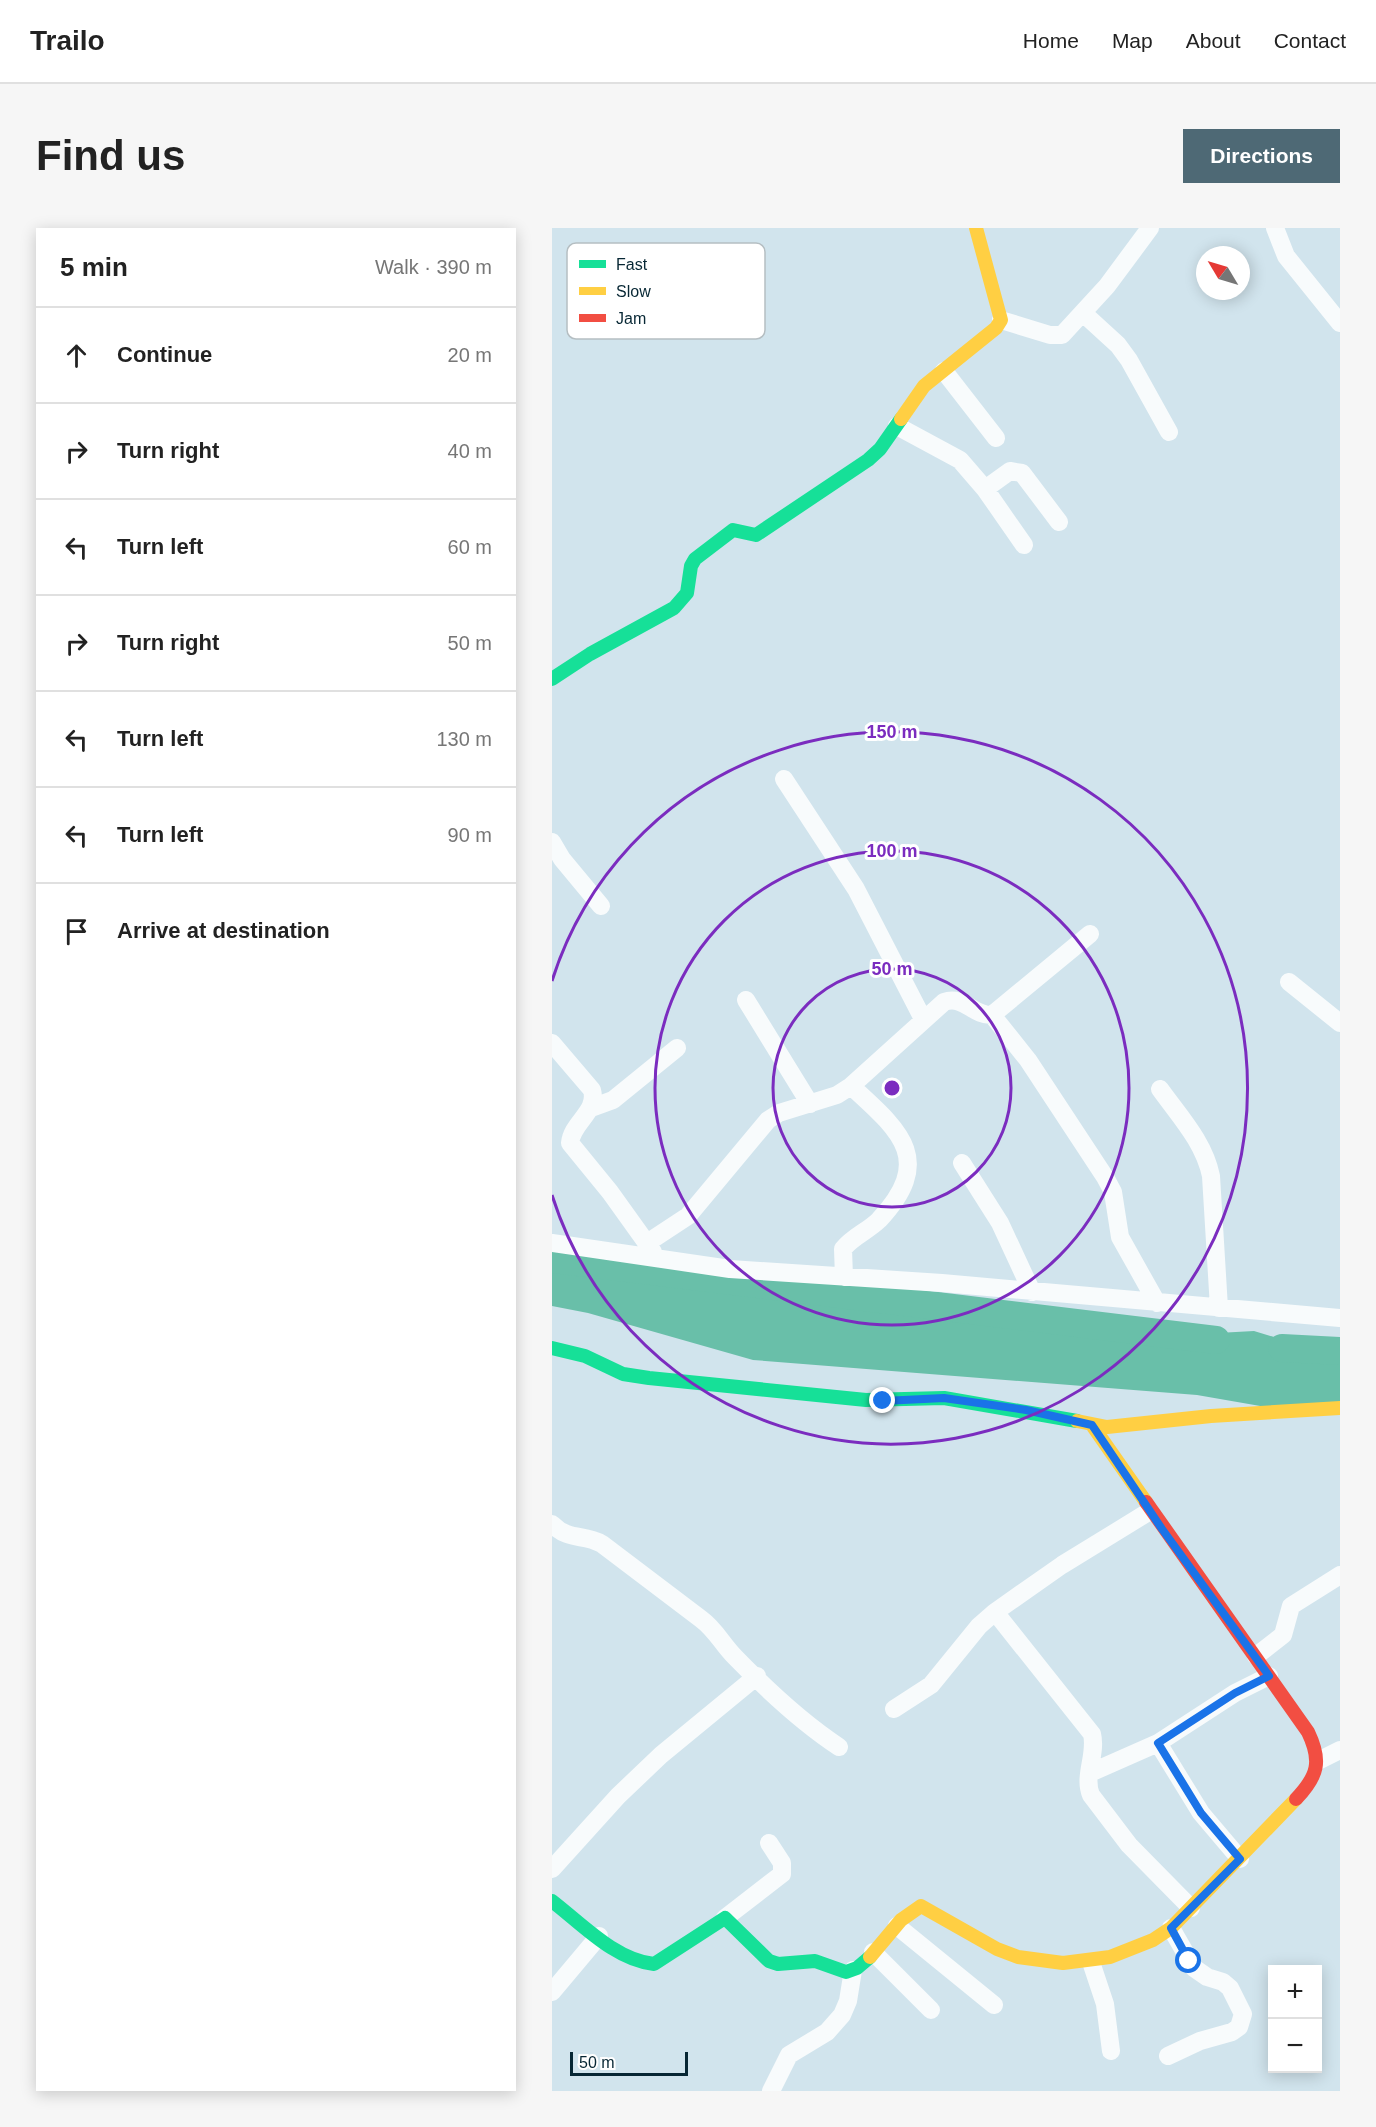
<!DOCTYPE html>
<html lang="en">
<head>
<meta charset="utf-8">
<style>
  :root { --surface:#fff; --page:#f6f6f6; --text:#222; --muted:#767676; --line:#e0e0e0; --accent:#4e6975 }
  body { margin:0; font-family:Arial,sans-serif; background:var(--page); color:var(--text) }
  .controls { position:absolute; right:18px; bottom:18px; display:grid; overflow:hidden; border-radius:0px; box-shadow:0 3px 15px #0003 }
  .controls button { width:54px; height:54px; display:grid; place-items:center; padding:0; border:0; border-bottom:2px solid var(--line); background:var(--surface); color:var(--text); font:30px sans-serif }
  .compass { position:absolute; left:644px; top:18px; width:54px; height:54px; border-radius:50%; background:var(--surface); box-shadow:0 3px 15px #0003; rotate:308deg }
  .scale { position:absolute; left:18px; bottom:15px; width:118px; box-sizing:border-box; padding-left:6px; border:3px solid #072734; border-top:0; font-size:16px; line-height:21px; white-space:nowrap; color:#072734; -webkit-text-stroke:4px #fff; paint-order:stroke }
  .stop { position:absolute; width:18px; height:18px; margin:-14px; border:4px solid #1a73e8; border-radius:50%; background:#fff }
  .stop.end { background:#1a73e8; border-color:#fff; box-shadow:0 2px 6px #0008 }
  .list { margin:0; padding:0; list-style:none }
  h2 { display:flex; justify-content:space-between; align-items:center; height:78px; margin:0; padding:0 24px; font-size:26px }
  h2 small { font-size:20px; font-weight:400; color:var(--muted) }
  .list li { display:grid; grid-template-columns:39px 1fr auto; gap:18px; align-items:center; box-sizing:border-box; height:96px; padding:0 24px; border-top:2px solid var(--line) }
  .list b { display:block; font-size:22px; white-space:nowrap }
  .list em { font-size:20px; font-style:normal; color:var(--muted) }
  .icon { flex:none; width:33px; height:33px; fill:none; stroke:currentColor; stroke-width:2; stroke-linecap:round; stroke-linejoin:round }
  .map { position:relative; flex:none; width:788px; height:1863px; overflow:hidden; border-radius:0px }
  header { display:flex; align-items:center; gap:36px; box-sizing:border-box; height:84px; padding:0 30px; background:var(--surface); border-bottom:2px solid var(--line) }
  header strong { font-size:28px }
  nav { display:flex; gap:33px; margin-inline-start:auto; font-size:21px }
  .intro { display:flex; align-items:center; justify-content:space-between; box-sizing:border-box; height:144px; padding:0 36px }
  h1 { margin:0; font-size:42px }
  .button { padding:15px 27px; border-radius:0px; background:var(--accent); color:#fff; font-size:21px; font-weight:700 }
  main { display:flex; gap:36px; padding:0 36px }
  aside { flex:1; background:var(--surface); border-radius:0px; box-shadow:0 3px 15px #0003 }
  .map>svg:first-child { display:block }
  .water { fill:#69bfa9 }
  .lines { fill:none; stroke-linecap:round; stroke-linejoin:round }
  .river { stroke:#69bfa9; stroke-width:28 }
  .street { stroke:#f8fbfc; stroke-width:18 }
  .fast { stroke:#16e098; stroke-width:14 }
  .slow { stroke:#ffcf43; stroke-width:14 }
  .jam { stroke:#f24e42; stroke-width:14 }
  .route { stroke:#1a73e8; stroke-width:8 }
  .ring { fill:none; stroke:#7b2cbf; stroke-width:3 }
  .key { fill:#fff; stroke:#b5bec2; stroke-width:1.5 }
  .key-label { font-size:16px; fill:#072734 }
  .centre { fill:#7b2cbf; stroke:#fff; stroke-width:3 }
  .ring-label { font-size:18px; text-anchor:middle; font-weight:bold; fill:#7b2cbf; stroke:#fff; stroke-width:6; stroke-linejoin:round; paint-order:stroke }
</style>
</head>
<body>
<header>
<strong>Trailo</strong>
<nav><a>Home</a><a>Map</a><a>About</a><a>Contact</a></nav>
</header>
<div class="intro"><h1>Find us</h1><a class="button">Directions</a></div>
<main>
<aside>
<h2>5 min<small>Walk · 390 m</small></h2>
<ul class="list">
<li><svg class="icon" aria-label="ahead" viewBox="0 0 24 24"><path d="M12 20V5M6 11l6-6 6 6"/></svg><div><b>Continue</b></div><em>20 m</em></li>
<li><svg class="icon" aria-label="right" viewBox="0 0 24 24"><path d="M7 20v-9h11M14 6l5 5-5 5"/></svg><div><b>Turn right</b></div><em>40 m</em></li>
<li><svg class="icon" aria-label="left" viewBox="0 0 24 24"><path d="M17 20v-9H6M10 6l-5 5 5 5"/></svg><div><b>Turn left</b></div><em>60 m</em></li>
<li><svg class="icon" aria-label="right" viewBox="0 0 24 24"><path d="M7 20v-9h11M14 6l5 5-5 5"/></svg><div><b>Turn right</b></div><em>50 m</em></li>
<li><svg class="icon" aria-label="left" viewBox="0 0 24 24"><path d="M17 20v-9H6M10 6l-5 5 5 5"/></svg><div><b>Turn left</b></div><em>130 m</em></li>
<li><svg class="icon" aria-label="left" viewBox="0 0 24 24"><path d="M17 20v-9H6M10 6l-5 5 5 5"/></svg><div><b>Turn left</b></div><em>90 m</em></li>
<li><svg class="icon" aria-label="arrive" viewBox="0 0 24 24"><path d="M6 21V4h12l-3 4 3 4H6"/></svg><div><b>Arrive at destination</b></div></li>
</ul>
</aside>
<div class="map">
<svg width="788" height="1863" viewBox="0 0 788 1863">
  <rect width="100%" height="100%" fill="#d1e4ed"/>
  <!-- water -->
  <path class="water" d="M 0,1040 L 611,1108 L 702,1103 L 788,1129 L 788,1174 L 714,1179 L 645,1167 L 201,1132 L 36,1085 L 0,1078 Z"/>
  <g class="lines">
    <!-- river -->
    <path class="river" d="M 0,1031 L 664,1112
      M 730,1120 L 788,1123"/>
    <!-- street -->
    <path class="street" d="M 723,0 L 734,28 L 788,95
      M 531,85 L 566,117 L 577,132 L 617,204
      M 449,92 L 498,107 L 510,107 L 555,58 L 598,0
      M 392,143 L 444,210
      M 345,198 L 408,232 L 433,261 L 472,317
      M 433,261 L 458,243 L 470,245 L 507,294
      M 232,551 L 304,661 L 371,791
      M 0,614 L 10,631 L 49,678
      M 737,754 L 788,795
      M 194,772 L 258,876
      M 440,787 L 476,832 L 553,949 L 561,964 L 568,1009 L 605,1075
      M 0,815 L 40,862 C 46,884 20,894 18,915 L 58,964 L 101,1024
      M 608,861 C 628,889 652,914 659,948 L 667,1080
      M 39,880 L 61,872 L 125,820
      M 410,935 L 448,995 L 480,1064
      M 0,1015 L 178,1041 L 390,1055 L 788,1090
      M 95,1015 L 136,988 L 216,892 L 227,885 L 285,867 L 299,858 L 392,774 C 412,767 421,788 440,787 L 538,706
      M 292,1049 L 291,1021 C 300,1009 316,1003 327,992 C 384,931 347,902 299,858
      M 0,1296 C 18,1314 31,1305 50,1316 L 149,1391 C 164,1402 170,1416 183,1429 C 215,1462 249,1494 287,1519
      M 443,1384 L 540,1506 C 545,1526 531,1548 539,1567 L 577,1617 L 639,1680
      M 704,1428 L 731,1407 L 739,1378 L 788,1347
      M 342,1481 L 379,1457 L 427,1398 L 443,1384 L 510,1337 L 598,1283
      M 606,1515 L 649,1585 L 688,1631
      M 766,1533 L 788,1522
      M 538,1545 L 606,1515 L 683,1465 L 717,1448
      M 0,1641 L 66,1568 L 109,1527 L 205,1448
      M 173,1690 L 230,1646 L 230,1635 L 217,1615
      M 345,1698 L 442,1777
      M 321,1724 L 379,1782
      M 539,1734 L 553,1776 L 559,1823
      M 0,1764 L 47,1708
      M 616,1828 L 648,1813 L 680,1804 L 687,1799 L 691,1786 L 678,1760 L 671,1754 L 655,1749 L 642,1740 L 619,1700
      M 219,1863 L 237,1827 L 275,1804 L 290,1787 L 296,1773 L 301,1742"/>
    <!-- fast -->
    <path class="fast" d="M 0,451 L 38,426 L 122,380 L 135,365 L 139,338 L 143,331 L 181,302 L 204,307 L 316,232 L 328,221 L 349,191
      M 0,1120 L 33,1128 L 71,1146 L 97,1150 L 314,1172 L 392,1170 L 525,1193
      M 0,1673 C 30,1696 63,1732 102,1736 L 173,1690 L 217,1733 L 226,1736 L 263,1733 L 294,1744 L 305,1740 L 318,1729"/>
    <!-- slow -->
    <path class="slow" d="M 349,191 L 372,158 L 444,100 L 449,92 L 424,0
      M 525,1193 L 555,1199 L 659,1188 L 788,1180
      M 540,1197 L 594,1274
      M 318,1729 L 349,1692 L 369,1678 L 445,1721 L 466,1729 L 511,1735 L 558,1729 L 601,1712 L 619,1700 L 744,1571"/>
    <!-- jam -->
    <path class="jam" d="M 594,1274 L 756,1504 C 770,1533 766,1548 744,1571"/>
  </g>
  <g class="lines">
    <!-- route -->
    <path class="route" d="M 331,1173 L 392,1170 L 474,1182 L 540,1197 L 610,1301 L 717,1448 L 683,1465 L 606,1515 L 649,1585 L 688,1631 L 619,1700 L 637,1733"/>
  </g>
  <!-- distance rings -->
  <g class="ring">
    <circle cx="340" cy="860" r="119"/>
    <circle cx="340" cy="860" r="237"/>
    <path d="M0 753A356 356 0 1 1 0 967"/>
  </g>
  <!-- legend -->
  <rect x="15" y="15" width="198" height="96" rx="9" class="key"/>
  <rect x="27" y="32" width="27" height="8" fill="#16e098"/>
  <rect x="27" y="59" width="27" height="8" fill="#ffcf43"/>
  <rect x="27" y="86" width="27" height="8" fill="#f24e42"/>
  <g class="key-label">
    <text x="64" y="42">Fast</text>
    <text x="64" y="69">Slow</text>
    <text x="64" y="96">Jam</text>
  </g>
  <circle cx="340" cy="860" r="9" class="centre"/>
  <g class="ring-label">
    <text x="340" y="510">150 m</text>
    <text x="340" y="629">100 m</text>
    <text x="340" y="747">50 m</text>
  </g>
</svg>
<div class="controls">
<button>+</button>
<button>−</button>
</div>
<svg class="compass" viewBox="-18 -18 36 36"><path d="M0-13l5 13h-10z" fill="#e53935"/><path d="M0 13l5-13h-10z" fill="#767676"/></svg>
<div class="scale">50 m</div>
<div class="stop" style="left:637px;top:1733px"></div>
<div class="stop end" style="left:331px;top:1173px"></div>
</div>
</main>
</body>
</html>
